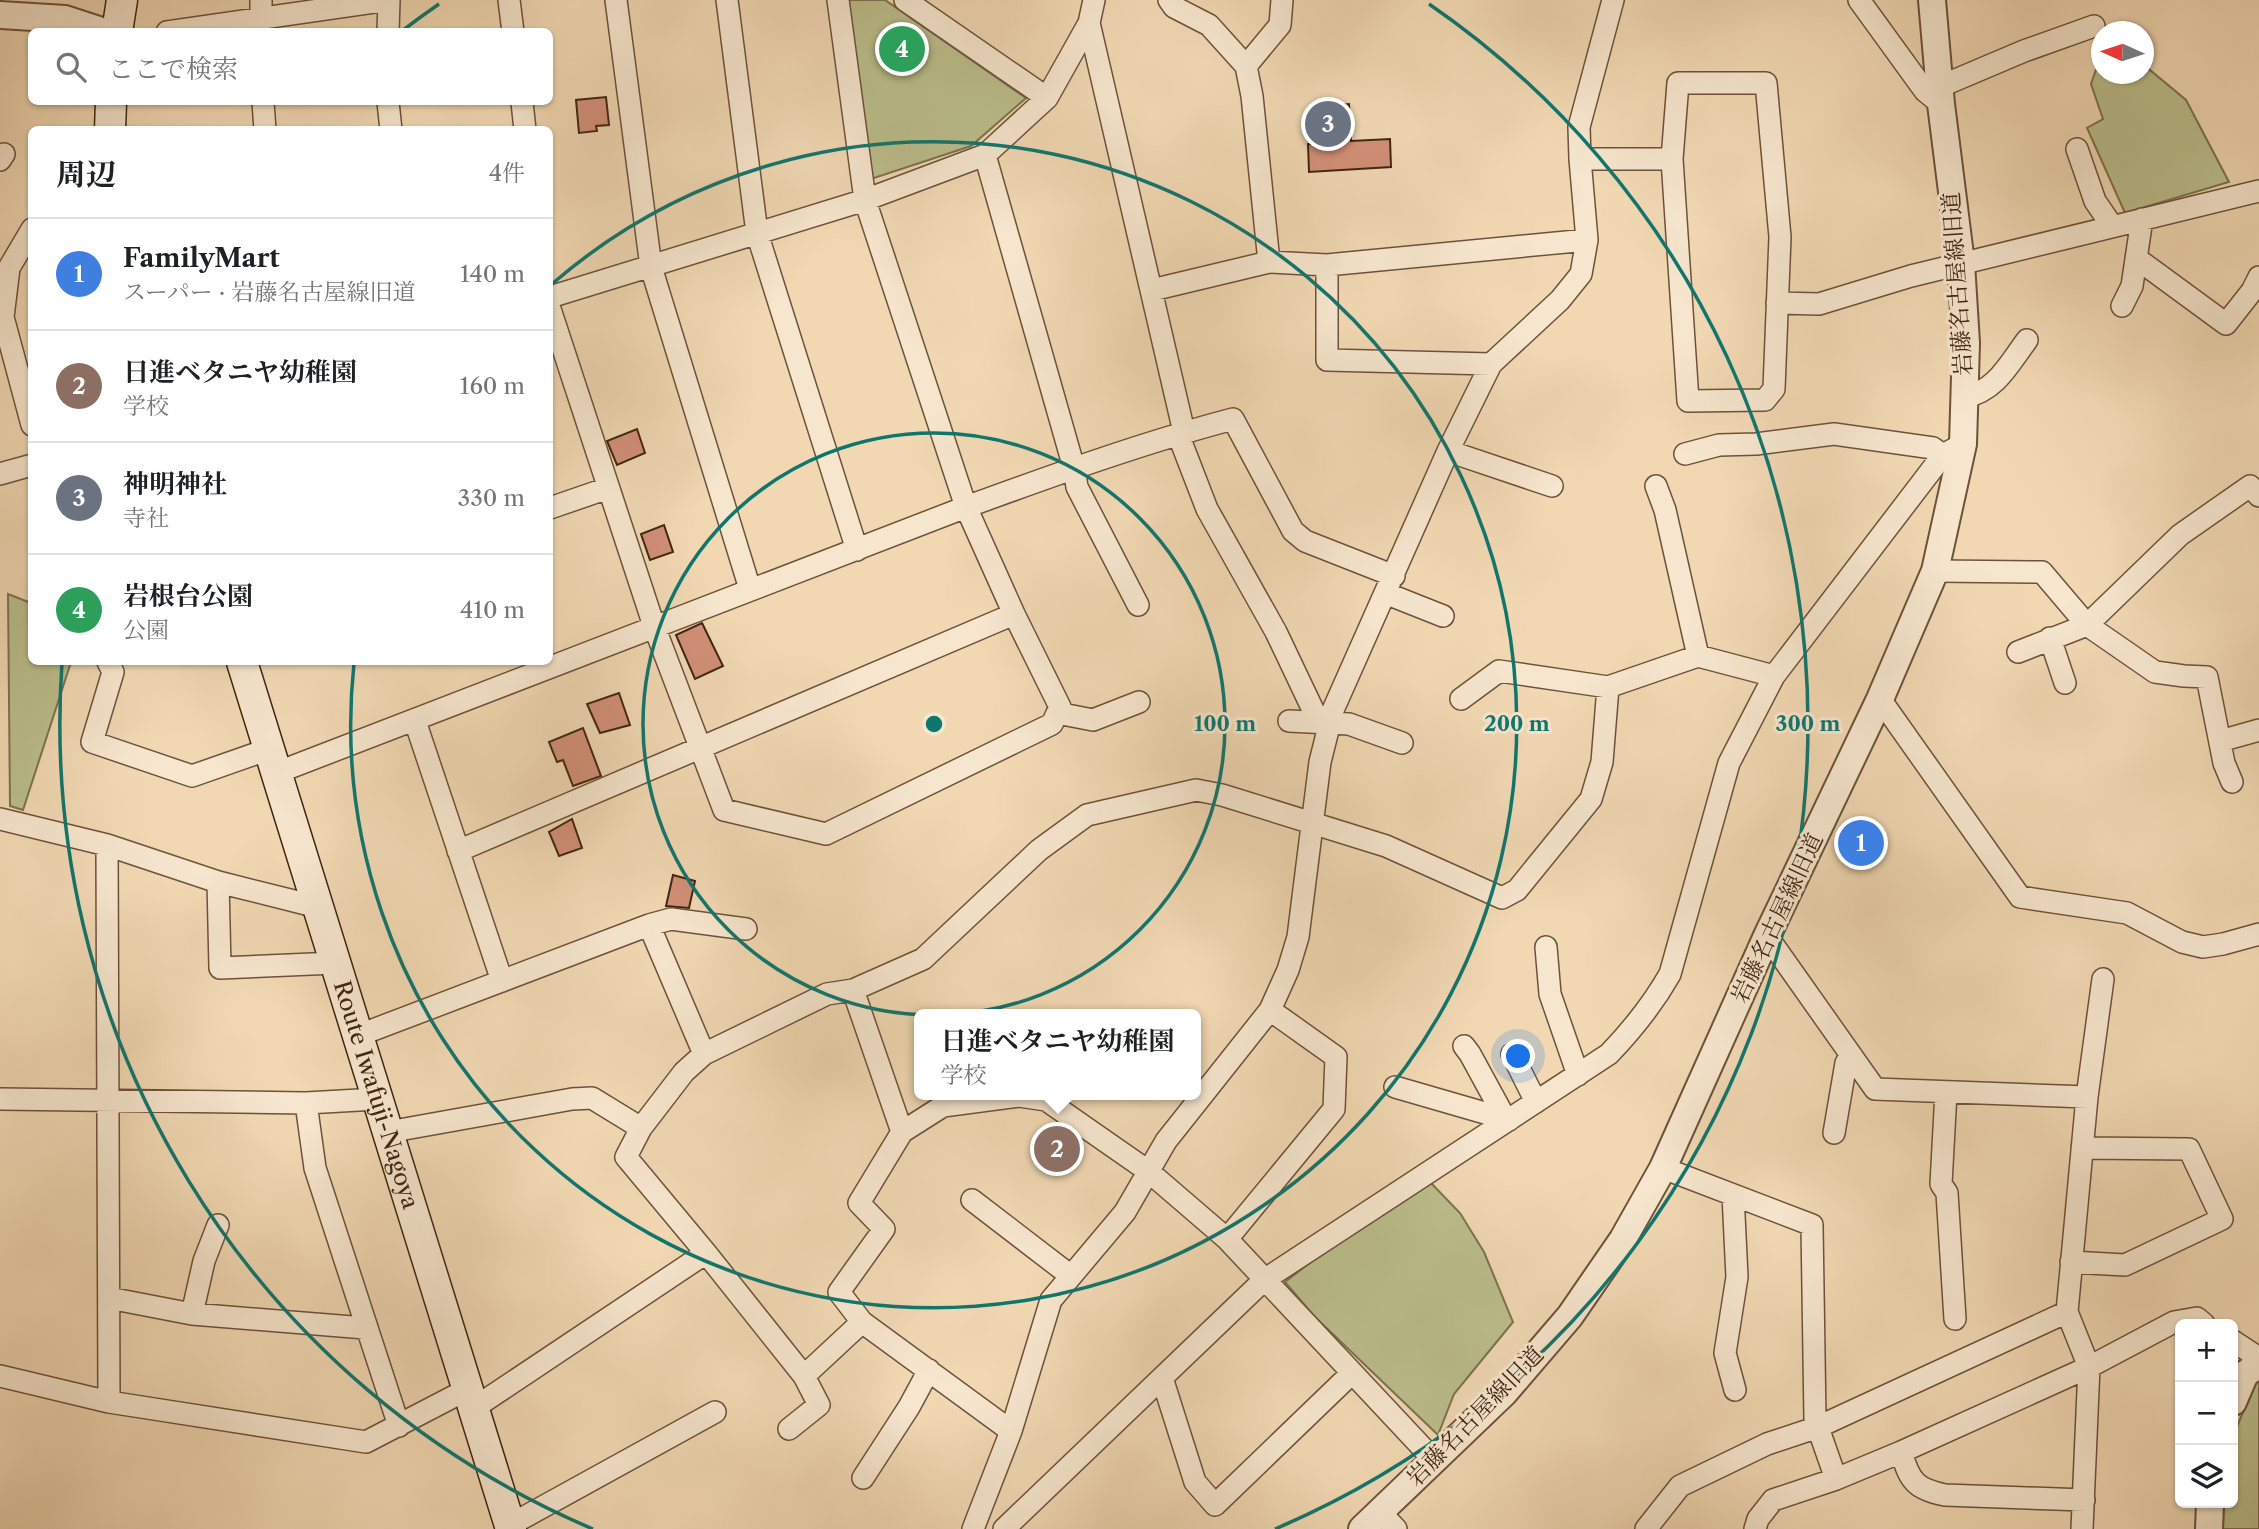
<!DOCTYPE html>
<html lang="ja">
<head>
<meta charset="utf-8">
<style>
  :root { --surface:#fff; --page:#f2f2f2; --text:#202124; --muted:#757577; --line:#e0e0e0; --accent:#2563eb }
  body { margin:0; font-family:"Libre Caslon Text","Noto Serif JP",serif; background:var(--page); color:var(--text) }
  .controls { position:absolute; right:21px; bottom:21px; display:grid; overflow:hidden; border-radius:10px; box-shadow:0 2px 5px #0004 }
  .controls button { width:63px; height:63px; display:grid; place-items:center; padding:0; border:0; border-bottom:2px solid var(--line); background:var(--surface); color:var(--text); font:35px sans-serif }
  .compass { position:absolute; left:2091px; top:21px; width:63px; height:63px; border-radius:50%; background:var(--surface); box-shadow:0 2px 5px #0004; rotate:273deg }
  .you { position:absolute; left:1519px; top:1057px; width:24px; height:24px; margin:-18px; border:5px solid #fff; border-radius:50%; background:#1a73e8; box-shadow:0 0 0 10px #1a73e833 }
  .badge { display:grid; place-items:center; width:46px; height:46px; border-radius:50%; background:var(--accent); color:#fff; font-size:23px; font-weight:700 }
  .pin { position:absolute; translate:-50% -50%; border:4px solid #fff; box-shadow:0 2px 7px #0006 }
  .popup { position:absolute; left:914px; top:1009px; width:287px; height:91px; box-sizing:border-box; display:grid; place-content:center; border-radius:10px; background:var(--surface); filter:drop-shadow(0 2px 5px #0005); font-size:23px; white-space:nowrap; color:var(--muted) }
  .popup b { font-size:26px; color:var(--text) }
  .popup::after { content:''; position:absolute; left:50%; top:100%; margin-left:-14px; border:14px solid transparent; border-top-color:var(--surface) }
  .list { margin:0; padding:0; list-style:none }
  h2 { display:flex; justify-content:space-between; align-items:center; height:91px; margin:0; padding:0 28px; font-size:30px }
  h2 small { font-size:23px; font-weight:400; color:var(--muted) }
  .list li { display:grid; grid-template-columns:46px 1fr auto; gap:21px; align-items:center; box-sizing:border-box; height:112px; padding:0 28px; border-top:2px solid var(--line) }
  .list b { display:block; font-size:26px; white-space:nowrap }
  .list p { margin:0; font-size:23px; white-space:nowrap; color:var(--muted) }
  .list em { font-size:23px; font-style:normal; color:var(--muted) }
  .icon { flex:none; width:38px; height:38px; fill:none; stroke:currentColor; stroke-width:2; stroke-linecap:round; stroke-linejoin:round }
  .map { position:relative; flex:none; width:2259px; height:1529px; overflow:hidden }
  .search { position:absolute; background:var(--surface); box-shadow:0 2px 5px #0004; left:28px; top:28px; width:525px; height:77px; display:flex; align-items:center; gap:18px; box-sizing:border-box; padding:0 24px; border-radius:10px; color:var(--muted); font-size:26px }
  .panel { position:absolute; background:var(--surface); box-shadow:0 2px 5px #0004; left:28px; top:126px; width:525px; height:539px; border-radius:10px }
  .map>svg:first-child { display:block }
  .green { fill:#bbbe8c; stroke:#7d724e; stroke-width:2 }
  .building { fill:#d29078; stroke:#3f2511; stroke-width:2 }
  .lines { fill:none; stroke-linecap:round; stroke-linejoin:round }
  .minor-casing { stroke:#6c523a; stroke-width:24 }
  .tertiary-casing { stroke:#6c523a; stroke-width:30 }
  .secondary-casing { stroke:#3f2511; stroke-width:33 }
  .minor { stroke:#f6e6ce; stroke-width:21 }
  .tertiary { stroke:#f6e6ce; stroke-width:26 }
  .secondary { stroke:#f6e6ce; stroke-width:30 }
  .ring { fill:none; stroke:#0f766e; stroke-width:3.5 }
  .labels { text-anchor:middle; stroke-width:6; stroke-linejoin:round; paint-order:stroke }
  .street-label { font-size:23px; fill:#3f2511; stroke:#f6e6ce }
  .centre { fill:#0f766e; stroke:#f6e6ce; stroke-width:3.5 }
  .ring-label { font-size:21px; text-anchor:middle; font-weight:bold; fill:#0f766e; stroke:#f6e6ce; stroke-width:6; stroke-linejoin:round; paint-order:stroke }
</style>
</head>
<body>
<div class="map">
<svg width="2259" height="1529" viewBox="0 0 2259 1529">
  <rect width="100%" height="100%" fill="#f1d8b3"/>
  <filter id="stains"><feTurbulence type="fractalNoise" baseFrequency=".00286" numOctaves="4"/><feColorMatrix values="0 0 0 0 .2 0 0 0 0 .09 0 0 0 0 .02 0 0 0 .5 -.17"/></filter>
  <radialGradient id="worn" r=".72"><stop offset=".6" stop-color="#630" stop-opacity="0"/><stop offset="1" stop-color="#630" stop-opacity=".3"/></radialGradient>
  <!-- green -->
  <path class="green" d="M 842,0 L 885,0 L 1026,98 L 971,146 L 868,180 Z
    M 2144,42 L 2147,47 L 2144,65 L 2186,100 L 2229,182 L 2125,213 L 2087,128 L 2103,119 L 2091,84 L 2101,55 L 2102,74 L 2144,74 Z
    M 8,594 L 31,603 L 32,662 L 71,662 L 23,810 L 10,806 Z
    M 1430,1182 L 1460,1213 L 1484,1252 L 1513,1322 L 1454,1394 L 1438,1435 L 1314,1316 L 1285,1282 L 1364,1221 Z
    M 2259,1380 L 2259,1529 L 2223,1529 L 2224,1503 L 2233,1503 L 2233,1436 L 2256,1381 Z"/>
  <!-- building -->
  <path class="building" d="M 606,97 L 609,125 L 596,126 L 597,131 L 579,133 L 576,100 Z
    M 1349,104 L 1351,141 L 1390,139 L 1391,167 L 1309,172 L 1308,144 L 1320,143 L 1318,109 L 1327,109 L 1327,106 Z
    M 637,429 L 645,453 L 617,465 L 607,441 Z
    M 664,525 L 673,552 L 650,560 L 641,534 Z
    M 702,623 L 723,666 L 695,679 L 676,635 Z
    M 619,693 L 630,725 L 600,733 L 587,704 Z
    M 583,728 L 601,776 L 573,786 L 563,760 L 557,762 L 549,742 Z
    M 572,819 L 582,848 L 559,856 L 549,832 Z
    M 673,875 L 695,881 L 689,908 L 666,906 Z"/>
  <g class="lines">
    <!-- minor casing -->
    <g class="minor-casing">
      <path id="minor" d="M 509,0 L 513,32
        M 616,0 L 651,267 L 750,589
        M 727,0 L 757,233 L 857,550
        M 905,0 L 1047,98
        M 1169,0 L 1174,7 L 1209,25 L 1246,66 L 1252,96 L 1269,262
        M 1859,0 L 1925,91 L 1941,104
        M 1089,23 L 1184,432
        M 167,32 L 388,0
        M 261,32 L 261,0
        M 388,32 L 389,0
        M 1246,66 L 1280,25 L 1282,0
        M 1678,83 L 1766,83 L 1780,237 L 1774,389 L 1765,400 L 1688,401 L 1672,159 Z
        M 1939,87 L 2024,51 L 2094,26
        M 263,102 L 265,130
        M 388,102 L 391,130
        M 522,102 L 525,130
        M 2077,149 L 2095,201 L 2112,226
        M 985,155 L 1074,468 L 1077,487 L 1138,605
        M 1580,159 L 1672,159
        M 0,160 L 4,154
        M 32,229 L 9,268 L 3,317 L 32,425
        M 2136,258 L 2226,324 L 2252,291 L 2259,277
        M 1327,265 L 1327,360 L 1491,364
        M 1152,290 L 1269,262 L 1327,265 L 1587,240
        M 550,297 L 865,200 L 985,155 L 1047,98 L 1089,23 L 1094,0
        M 1777,303 L 1819,304 L 1911,276 L 2259,191
        M 2122,306 L 2132,286 L 2142,219
        M 550,309 L 654,626 L 724,810 L 826,834 L 1052,724 L 1060,707 L 1014,614 L 966,507 L 865,200 L 838,0
        M 1965,397 C 1996,391 2009,364 2027,340
        M 1178,434 L 1207,509 L 1276,632 L 1314,712 L 1316,721
        M 1448,451 L 1552,486
        M 1685,454 L 1719,445 L 1756,444 L 1834,434 L 1933,448 L 1943,455
        M 0,474 L 32,465
        M 1656,486 L 1665,510 L 1698,656
        M 550,508 L 608,488
        M 1935,571 L 2042,572 L 2087,625 L 2155,672 L 2184,676 L 2207,677 L 2224,763 L 2232,782
        M 1385,593 L 1443,616
        M 2050,638 L 2065,683
        M 2018,652 L 2087,625 L 2180,535 L 2250,486 L 2259,496
        M 108,662 L 113,672 L 92,742 L 192,776 L 269,749
        M 1461,699 L 1499,671 L 1608,687
        M 1880,699 L 2020,897 L 2127,913 L 2182,942 L 2203,947 L 2223,944 L 2259,934
        M 1057,713 L 1093,720 L 1139,702
        M 415,721 L 502,981
        M 1289,721 L 1349,724 L 1402,743
        M 2220,741 L 2259,730
        M 276,773 L 966,507 C 1054,475 1142,443 1233,419 L 1293,531 L 1305,541 L 1394,576
        M 0,819 L 107,845 L 218,882 L 318,907
        M 107,845 L 109,1402
        M 458,851 L 1014,614
        M 218,882 L 220,968 L 335,963
        M 649,925 L 704,1054
        M 1767,936 L 1875,1089 L 2087,1097 L 2103,979
        M 1546,947 L 1550,994 L 1578,1075
        M 853,990 L 902,1132 L 943,1106 L 1019,1096 L 1046,1100 L 1148,1171 L 1227,1239 L 1434,1460
        M 357,1036 L 649,925 L 671,919 L 746,929
        M 1464,1046 L 1470,1054 L 1500,1109 L 1502,1118
        M 1512,1054 L 1536,1102
        M 1395,1087 L 1509,1120
        M 1946,1092 L 1941,1184 L 1947,1193 L 1955,1319
        M 0,1099 L 306,1103 L 377,1099
        M 306,1103 L 315,1168 L 399,1426
        M 388,1132 L 572,1099 L 592,1098 L 641,1128
        M 1834,1133 L 1846,1063 L 1851,1055
        M 1663,1168 L 1812,1225 L 1815,1419 L 1836,1479
        M 1733,1195 L 1737,1277 L 1725,1353 L 1735,1390
        M 972,1200 L 1071,1276
        M 1227,1239 L 1334,1109 L 1336,1057 L 1270,1010
        M 2071,1262 L 2125,1265 L 2222,1219 L 2189,1149 L 2082,1148
        M 109,1298 L 192,1314 L 365,1328
        M 192,1314 L 204,1261 L 218,1225
        M 862,1322 L 839,1292 L 884,1229 L 859,1203 L 902,1132
        M 2233,1341 L 2259,1358
        M 0,1376 L 109,1402 L 366,1442 L 468,1389
        M 1162,1378 L 1195,1482 L 1215,1505 L 1352,1373
        M 474,1408 L 706,1253
        M 789,1429 L 819,1405 L 804,1376
        M 1011,1431 L 862,1322 L 804,1376 L 706,1253 L 626,1157 L 641,1128 L 684,1072 L 704,1054 L 827,994 L 853,990 L 923,959 L 1039,850 L 1087,815 L 1196,790 L 1222,795 L 1386,846 L 1502,898 L 1517,890 L 1591,799 L 1602,762 L 1608,687 L 1698,656 L 1774,676
        M 1901,1452 C 1910,1481 1915,1489 1945,1495 L 2084,1500
        M 863,1478 L 909,1407 L 929,1370
        M 1380,1512 L 1396,1529
        M 510,1525 L 715,1412
        M 973,1529 L 1011,1431 L 1051,1300 L 1125,1212 L 1166,1141 L 1270,1010 L 1288,970 L 1298,937 L 1320,762 L 1333,710 L 1448,451 L 1491,364 L 1560,300 L 1581,274 L 1587,240 L 1580,159 L 1579,127 L 1613,0
        M 1004,1529 L 1264,1280 L 1609,1054 C 1633,1029 1653,1004 1670,974 L 1729,763 L 1774,676 L 1943,455 L 1963,444
        M 1646,1529 L 1680,1486 L 1767,1444 L 1818,1427 L 2067,1312
        M 1755,1529 L 1758,1519 L 1773,1500 L 1836,1479 L 1901,1452 L 2089,1367 L 2174,1322 L 2197,1318 L 2204,1324
        M 2082,1529 L 2089,1367 L 2067,1312 L 2087,1097"/>
    </g>
    <!-- tertiary casing -->
    <g class="tertiary-casing">
      <path id="tertiary" d="M 0,15 L 65,19 L 105,32
        M 2233,1402 L 2245,1374 L 2259,1364
        M 1362,1529 L 1504,1393 L 1570,1316 L 1623,1239 L 1663,1168 L 1767,936 L 1880,699 L 1935,571 L 1963,444 L 1966,343 L 1961,263 L 1941,104 L 1932,0
        M 2209,1529 L 2210,1503"/>
    </g>
    <!-- secondary casing -->
    <g class="secondary-casing">
      <g id="secondary">
        <path d="M 117,32 L 122,0"/>
        <path d="M 110,130 L 111,102"/>
        <path id="s1" d="M 242,662 L 511,1529"/>
      </g>
    </g>
    <!-- minor -->
    <use href="#minor" class="minor"/>
    <!-- tertiary -->
    <use href="#tertiary" class="tertiary"/>
    <!-- secondary -->
    <use href="#secondary" class="secondary"/>
  </g>
  <!-- distance rings -->
  <g class="ring">
    <circle cx="934" cy="724" r="291"/>
    <path d="M552 284A583 583 0 1 1 354 663"/>
    <path d="M593 1529A874 874 0 0 1 62 663M402 31A874 874 0 0 1 439 4M1429 4A874 874 0 0 1 1275 1529"/>
  </g>
  <g class="labels">
    <!-- street labels -->
    <g class="street-label">
      <text transform="translate(1957 284) rotate(-94)" y="8">岩藤名古屋線旧道</text>
      <text transform="translate(1777 918) rotate(-65)" y="8">岩藤名古屋線旧道</text>
      <text dy="8" stroke="none"><textPath href="#s1" startOffset="453">Route Iwafuji-Nagoya</textPath></text>
      <text transform="translate(1475 1416) rotate(-46)" y="8">岩藤名古屋線旧道</text>
    </g>
  </g>
  <circle cx="934" cy="724" r="10" class="centre"/>
  <g class="ring-label">
    <text x="1225" y="731">100 m</text>
    <text x="1517" y="731">200 m</text>
    <text x="1808" y="731">300 m</text>
  </g>
  <rect width="100%" height="100%" filter="url(#stains)"/>
  <rect width="100%" height="100%" fill="url(#worn)"/>
</svg>
<div class="controls">
<button>+</button>
<button>−</button>
<button><svg class="icon" aria-label="layers" viewBox="0 0 24 24"><path d="M12 4l9 5-9 5-9-5zM3 14l9 5 9-5"/></svg></button>
</div>
<svg class="compass" viewBox="-18 -18 36 36"><path d="M0-13l5 13h-10z" fill="#e53935"/><path d="M0 13l5-13h-10z" fill="#757577"/></svg>
<div class="you"></div>
<div class="pin badge" style="left:1861px;top:843px;background:#3f7fe0">1</div>
<div class="pin badge" style="left:1057px;top:1149px;background:#8d6e63">2</div>
<div class="popup"><b>日進ベタニヤ幼稚園</b>学校</div>
<div class="pin badge" style="left:1328px;top:124px;background:#6b7280">3</div>
<div class="pin badge" style="left:902px;top:49px;background:#2e9e5b">4</div>
<div class="search"><svg class="icon" aria-label="search" viewBox="0 0 24 24"><circle cx="10" cy="10" r="6"/><path d="M15 15l6 6"/></svg>ここで検索</div>
<section class="panel">
<h2>周辺<small>4件</small></h2>
<ul class="list">
<li><span class="badge" style="background:#3f7fe0">1</span><div><b>FamilyMart</b><p>スーパー · 岩藤名古屋線旧道</p></div><em>140 m</em></li>
<li><span class="badge" style="background:#8d6e63">2</span><div><b>日進ベタニヤ幼稚園</b><p>学校</p></div><em>160 m</em></li>
<li><span class="badge" style="background:#6b7280">3</span><div><b>神明神社</b><p>寺社</p></div><em>330 m</em></li>
<li><span class="badge" style="background:#2e9e5b">4</span><div><b>岩根台公園</b><p>公園</p></div><em>410 m</em></li>
</ul>
</section>
</div>
</body>
</html>
